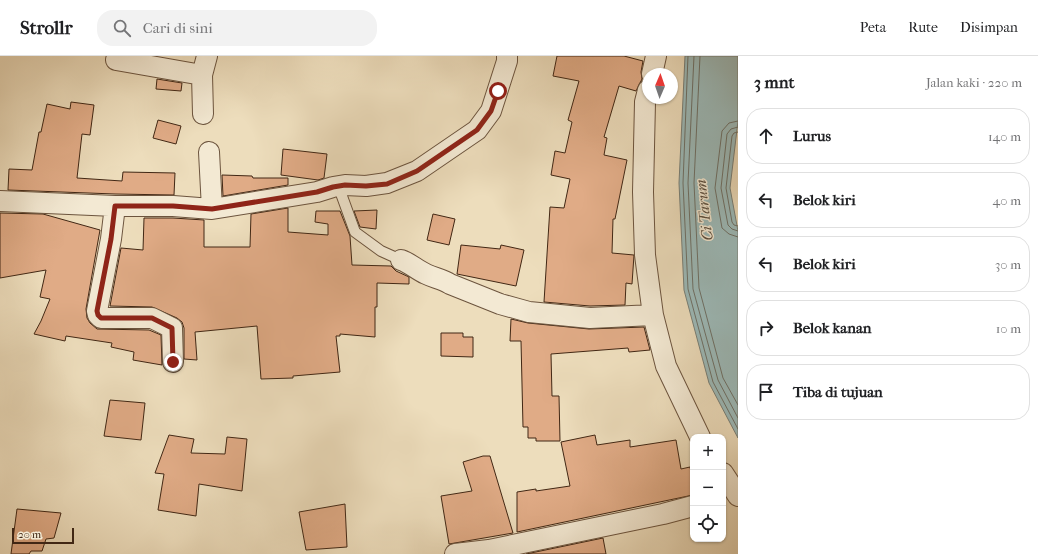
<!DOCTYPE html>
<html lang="id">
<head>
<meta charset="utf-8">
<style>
  :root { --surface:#fff; --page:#f2f2f2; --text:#202124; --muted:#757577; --line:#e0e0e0 }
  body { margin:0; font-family:"IM FELL French Canon",serif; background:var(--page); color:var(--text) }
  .controls { position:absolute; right:12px; bottom:12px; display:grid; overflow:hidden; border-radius:8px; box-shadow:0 1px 3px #0004 }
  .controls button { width:36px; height:36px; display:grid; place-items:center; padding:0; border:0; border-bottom:1px solid var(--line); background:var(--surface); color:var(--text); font:20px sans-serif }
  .compass { position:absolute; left:642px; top:12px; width:36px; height:36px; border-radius:50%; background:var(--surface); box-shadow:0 1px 3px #0004; rotate:2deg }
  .scale { position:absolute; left:12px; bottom:10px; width:62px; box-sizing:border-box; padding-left:4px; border:2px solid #412714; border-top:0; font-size:11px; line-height:14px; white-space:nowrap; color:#412714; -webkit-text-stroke:3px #f3e9d3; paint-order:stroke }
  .stop { position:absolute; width:12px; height:12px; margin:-9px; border:3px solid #8f2418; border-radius:50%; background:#fff }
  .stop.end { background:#8f2418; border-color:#fff; box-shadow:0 1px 4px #0008 }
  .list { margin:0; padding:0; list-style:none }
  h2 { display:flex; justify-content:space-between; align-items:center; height:52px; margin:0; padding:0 16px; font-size:17px }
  h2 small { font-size:13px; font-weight:400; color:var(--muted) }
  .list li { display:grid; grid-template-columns:26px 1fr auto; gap:12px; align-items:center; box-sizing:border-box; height:56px; margin:0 8px 8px; padding:0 8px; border:1px solid var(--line); border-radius:16px }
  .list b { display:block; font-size:15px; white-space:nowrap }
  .list em { font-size:13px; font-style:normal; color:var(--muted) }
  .icon { flex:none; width:22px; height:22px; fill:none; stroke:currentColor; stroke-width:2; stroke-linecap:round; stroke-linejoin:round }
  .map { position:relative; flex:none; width:738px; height:498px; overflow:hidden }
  header { display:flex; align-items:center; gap:24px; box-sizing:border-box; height:56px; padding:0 20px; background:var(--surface); border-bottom:1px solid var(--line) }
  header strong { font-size:19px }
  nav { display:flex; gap:22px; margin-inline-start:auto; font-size:14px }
  .search { width:280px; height:36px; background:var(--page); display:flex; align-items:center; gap:10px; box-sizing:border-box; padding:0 14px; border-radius:16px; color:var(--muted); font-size:15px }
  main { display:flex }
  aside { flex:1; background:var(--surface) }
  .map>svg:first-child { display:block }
  .water { fill:#9cbab9; stroke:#787f77 }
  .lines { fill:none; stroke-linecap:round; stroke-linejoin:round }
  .shore { stroke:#6e7066; stroke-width:1 }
  .building { fill:#e0ab86; stroke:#412714 }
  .lane-casing { stroke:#6c543e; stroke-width:12 }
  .street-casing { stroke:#6c543e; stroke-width:22 }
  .lane { stroke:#f3e9d3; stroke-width:10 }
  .street { stroke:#f3e9d3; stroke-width:20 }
  .route { stroke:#8f2418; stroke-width:5 }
  .labels { text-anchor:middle; stroke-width:3; stroke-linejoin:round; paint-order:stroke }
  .water-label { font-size:15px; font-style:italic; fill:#584c3d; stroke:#f3e9d3 }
</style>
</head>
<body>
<header>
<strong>Strollr</strong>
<div class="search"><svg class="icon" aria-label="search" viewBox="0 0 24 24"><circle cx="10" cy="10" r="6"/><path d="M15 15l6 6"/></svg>Cari di sini</div>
<nav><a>Peta</a><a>Rute</a><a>Disimpan</a></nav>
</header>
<main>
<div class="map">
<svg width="738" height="498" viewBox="0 0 738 498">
  <rect width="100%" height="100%" fill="#edddbc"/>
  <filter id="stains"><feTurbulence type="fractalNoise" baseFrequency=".005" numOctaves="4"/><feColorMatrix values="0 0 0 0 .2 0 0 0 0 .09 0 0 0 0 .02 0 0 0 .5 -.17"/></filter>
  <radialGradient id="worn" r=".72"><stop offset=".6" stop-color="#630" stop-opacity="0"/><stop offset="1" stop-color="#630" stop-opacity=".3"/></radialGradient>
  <!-- water -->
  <path class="water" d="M 685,0 L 738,0 L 738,65 L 730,132 L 738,175 L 738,382 L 709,327 L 684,234 L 679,127 Z"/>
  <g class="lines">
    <!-- shore -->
    <path class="shore" d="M 688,0 L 683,127 L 688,233 L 713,326 L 738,373
      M 694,0 L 688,127 L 693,233 L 718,324 L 738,362
      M 700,0 L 694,127 L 699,232 L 723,322 L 738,349
      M 738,65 L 729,67 L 722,75 L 715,132 L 722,172 L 729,178 L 738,181
      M 738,71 L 731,73 L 727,78 L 721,132 L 728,169 L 732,173 L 738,175
      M 738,76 L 734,77 L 732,80 L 726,132 L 732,166 L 734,169 L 738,170"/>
  </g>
  <!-- building -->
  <path class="building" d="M 557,0 L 624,0 L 643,5 L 641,16 L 642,23 L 636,35 L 619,30 L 604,81 L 607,82 L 604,99 L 627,104 L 615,163 L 613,163 L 612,197 L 634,199 L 632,228 L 626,227 L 625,249 L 590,250 L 544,246 L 550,151 L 564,152 L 570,123 L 551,119 L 555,95 L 565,97 L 572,66 L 568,64 L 579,25 L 553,20 Z
    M 157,23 L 182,27 L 181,35 L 156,33 Z
    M 71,46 L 94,49 L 90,79 L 82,78 L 77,122 L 122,125 L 123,116 L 175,117 L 174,139 L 115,138 L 8,134 L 9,113 L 32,114 L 39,76 L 41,76 L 47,48 L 70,53 Z
    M 158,64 L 181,70 L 176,88 L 153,82 Z
    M 283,93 L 327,98 L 324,122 L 318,124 L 281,119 Z
    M 222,119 L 252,120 L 253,122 L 288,122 L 288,129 L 223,140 Z
    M 288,152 L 288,176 L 328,179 L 328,168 L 315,166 L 316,155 L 340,155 L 350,180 L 352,209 L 391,210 L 396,215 L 409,221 L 409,228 L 377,227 L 377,251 L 375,251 L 375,281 L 340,278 L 340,280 L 336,280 L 340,316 L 293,320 L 293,322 L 261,323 L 257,270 L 195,276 L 197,304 L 184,303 L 184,272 L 182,266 L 177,262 L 152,251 L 110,250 L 121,192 L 143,194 L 144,162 L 173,162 L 204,164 L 204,191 L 250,191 L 251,158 Z
    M 377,154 L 376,173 L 360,171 L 354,155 Z
    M 0,157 L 43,158 L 100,174 L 86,253 L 87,262 L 90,267 L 97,273 L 149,274 L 161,279 L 162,309 L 133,304 L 134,296 L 111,291 L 112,287 L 66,280 L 65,285 L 34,278 L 41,265 L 50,243 L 40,241 L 46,214 L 0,222 Z
    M 433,158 L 455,163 L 449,189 L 427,184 Z
    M 461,189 L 500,193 L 501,189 L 524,194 L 516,230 L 457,218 Z
    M 511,263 L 528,267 L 589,273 L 644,271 L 650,294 L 629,296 L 628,292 L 551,298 L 552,340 L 559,340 L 560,385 L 536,385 L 536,382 L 528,382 L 528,371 L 523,371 L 521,285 L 510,285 Z
    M 441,277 L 463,277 L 463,281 L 473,281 L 473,301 L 441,300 Z
    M 110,344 L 145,347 L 141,384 L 104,380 Z
    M 169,379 L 194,383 L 191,397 L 225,398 L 227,381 L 247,383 L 242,435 L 199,428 L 196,460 L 158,454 L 164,418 L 155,417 Z
    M 595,379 L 597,389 L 630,384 L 630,391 L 676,384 L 681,413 L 690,411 L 693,426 L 693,439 L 517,476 L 517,436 L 536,433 L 536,435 L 570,430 L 561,386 Z
    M 483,400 L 490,400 L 513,477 L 449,488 L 441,440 L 472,435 L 463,406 Z
    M 345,448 L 347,491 L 306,494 L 299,456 Z
    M 17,453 L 61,457 L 54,482 L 46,483 L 42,495 L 31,495 L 29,498 L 11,498 Z
    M 603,482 L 606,498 L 526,498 Z"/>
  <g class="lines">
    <!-- lane casing -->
    <g class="lane-casing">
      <path id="lane" d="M 339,132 L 355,176 L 381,195 L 401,204"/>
    </g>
    <!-- street casing -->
    <g class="street-casing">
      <path id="street" d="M 116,4 L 202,19
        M 652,18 L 656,0
        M 648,34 L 645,46 L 643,136 L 645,199 L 653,259 L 666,310 L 700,381
        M 203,58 L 202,19 L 207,0
        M 209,96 L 212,153
        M 0,145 L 115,150 L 173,150 L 212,153 L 317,136 L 333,131 L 345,129 L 366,130 L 387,127 L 417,115 L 477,74 L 491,55 L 507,5 L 507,0
        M 115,150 L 111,183 L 97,255 L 98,259 L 101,262 L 152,262 L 172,272 L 173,306
        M 401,204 C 410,207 417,214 426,218 C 434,222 442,223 450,228 L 500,248 L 529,256 L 590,262 L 653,259
        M 723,417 L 738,440
        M 455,498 L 489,494 L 663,458 L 693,450"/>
    </g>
    <!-- lane -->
    <use href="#lane" class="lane"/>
    <!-- street -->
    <use href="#street" class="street"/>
  </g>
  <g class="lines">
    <!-- route -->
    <path class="route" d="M 173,306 L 172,272 L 152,262 L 101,262 L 98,259 L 97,255 L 111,183 L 115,150 L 173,150 L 212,153 L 317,136 L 333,131 L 345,129 L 366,130 L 387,128 L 417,115 L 477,74 L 491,55 L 498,35"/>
  </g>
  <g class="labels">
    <!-- water labels -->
    <g class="water-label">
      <text transform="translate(704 154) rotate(-97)" y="5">Ci Tarum</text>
    </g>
  </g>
  <rect width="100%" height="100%" filter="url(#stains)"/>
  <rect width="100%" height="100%" fill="url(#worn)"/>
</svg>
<div class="controls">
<button>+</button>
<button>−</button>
<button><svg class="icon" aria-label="locate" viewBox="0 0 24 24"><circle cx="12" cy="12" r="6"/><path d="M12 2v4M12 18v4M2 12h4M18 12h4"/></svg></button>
</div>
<svg class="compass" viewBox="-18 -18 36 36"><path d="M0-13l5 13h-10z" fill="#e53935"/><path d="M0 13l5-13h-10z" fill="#757577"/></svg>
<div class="scale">20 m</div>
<div class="stop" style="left:498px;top:35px"></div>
<div class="stop end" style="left:173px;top:306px"></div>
</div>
<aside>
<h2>3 mnt<small>Jalan kaki · 220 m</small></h2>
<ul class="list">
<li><svg class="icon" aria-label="ahead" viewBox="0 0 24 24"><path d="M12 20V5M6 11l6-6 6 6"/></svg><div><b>Lurus</b></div><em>140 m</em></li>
<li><svg class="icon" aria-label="left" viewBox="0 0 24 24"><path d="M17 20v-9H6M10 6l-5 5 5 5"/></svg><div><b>Belok kiri</b></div><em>40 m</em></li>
<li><svg class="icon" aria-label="left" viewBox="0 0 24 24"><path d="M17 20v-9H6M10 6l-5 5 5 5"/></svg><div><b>Belok kiri</b></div><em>30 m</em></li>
<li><svg class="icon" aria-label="right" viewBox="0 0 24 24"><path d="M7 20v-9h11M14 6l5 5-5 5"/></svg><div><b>Belok kanan</b></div><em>10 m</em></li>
<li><svg class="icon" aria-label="arrive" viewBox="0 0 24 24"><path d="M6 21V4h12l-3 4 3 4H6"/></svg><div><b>Tiba di tujuan</b></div></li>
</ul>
</aside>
</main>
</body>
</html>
